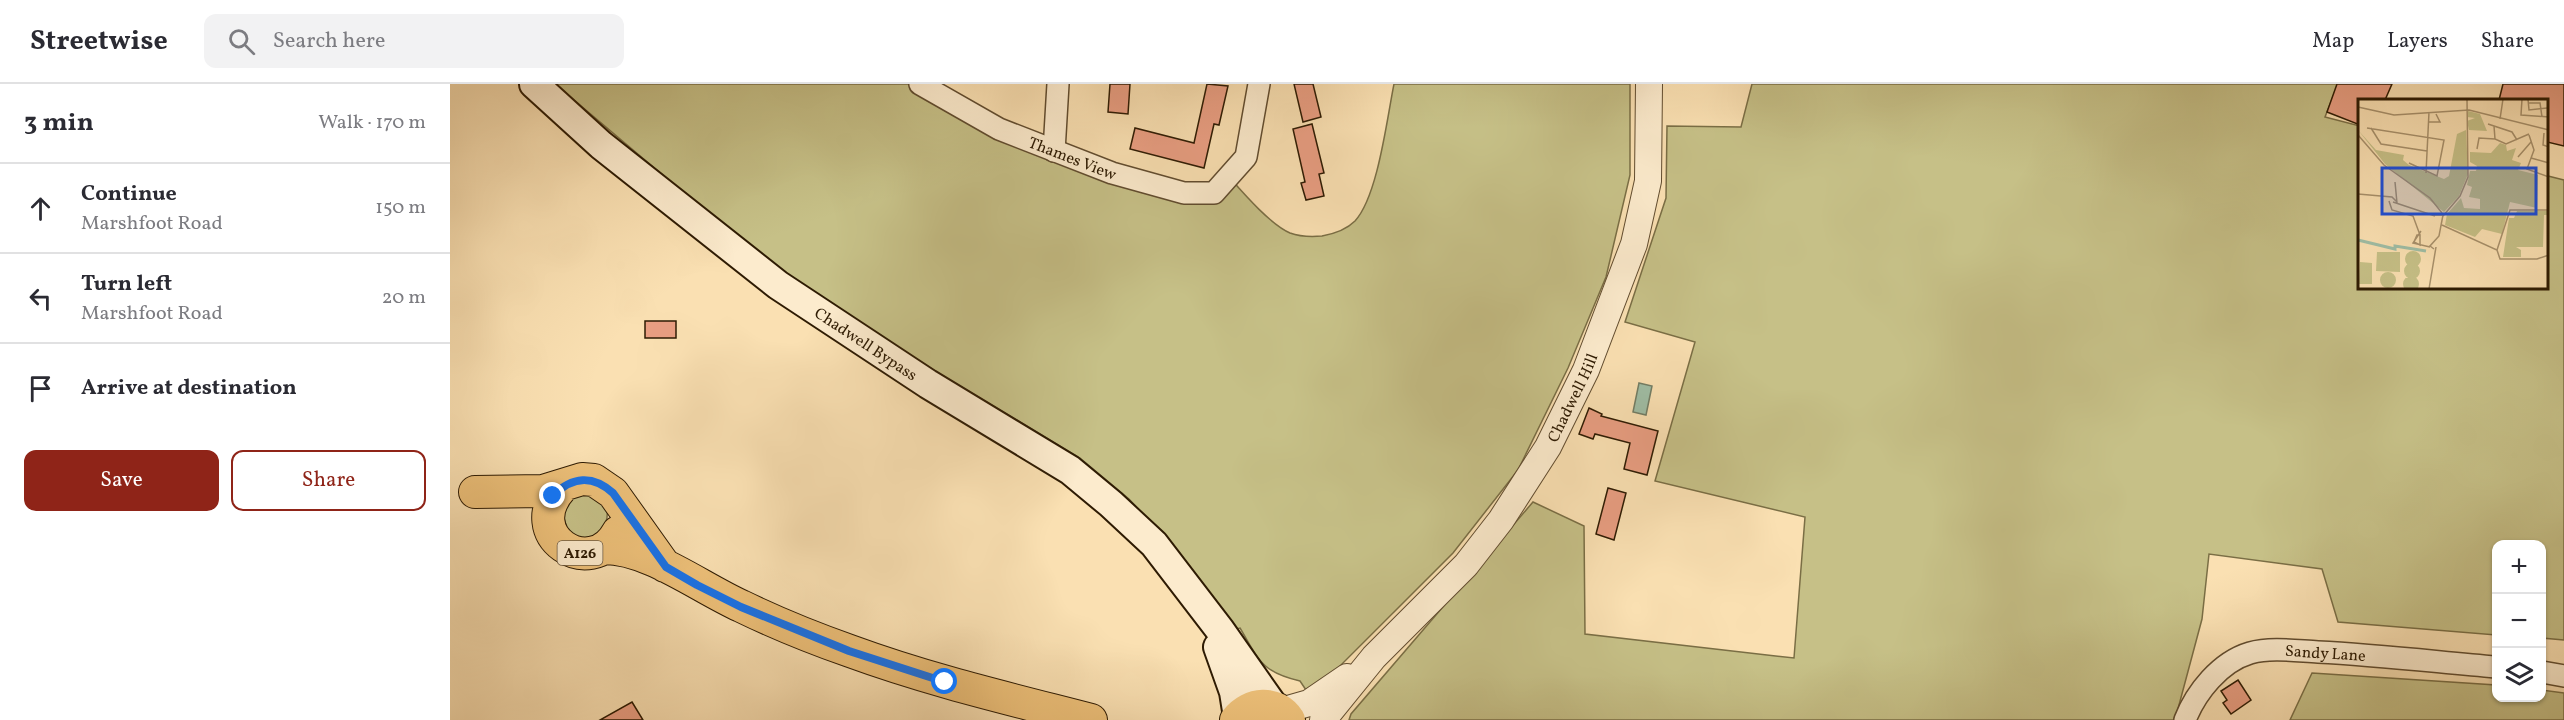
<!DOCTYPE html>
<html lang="en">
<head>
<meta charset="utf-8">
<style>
  :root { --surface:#fff; --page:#f2f2f3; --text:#2b2b33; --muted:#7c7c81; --line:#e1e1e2; --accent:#8f2418 }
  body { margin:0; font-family:Vollkorn,serif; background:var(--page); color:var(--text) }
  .controls { position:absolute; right:18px; bottom:18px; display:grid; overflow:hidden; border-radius:12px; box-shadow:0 2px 4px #0004 }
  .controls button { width:54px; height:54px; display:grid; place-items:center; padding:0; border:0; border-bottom:2px solid var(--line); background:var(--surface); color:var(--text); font:30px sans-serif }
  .stop { position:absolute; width:18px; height:18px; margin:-14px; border:4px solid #1a73e8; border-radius:50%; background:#fff }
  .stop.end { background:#1a73e8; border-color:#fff; box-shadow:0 2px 6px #0008 }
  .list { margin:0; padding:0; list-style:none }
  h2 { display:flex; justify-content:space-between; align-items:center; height:78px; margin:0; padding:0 24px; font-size:26px }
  h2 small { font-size:20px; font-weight:400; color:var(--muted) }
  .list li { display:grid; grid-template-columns:39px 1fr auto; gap:18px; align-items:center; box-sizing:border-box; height:90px; padding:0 24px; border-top:2px solid var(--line) }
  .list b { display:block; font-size:22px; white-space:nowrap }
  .list p { margin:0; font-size:20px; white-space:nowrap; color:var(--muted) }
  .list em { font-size:20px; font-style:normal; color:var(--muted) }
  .actions { display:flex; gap:12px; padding:18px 24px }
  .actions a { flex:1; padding:14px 0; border:2px solid var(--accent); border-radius:12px; text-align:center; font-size:21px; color:var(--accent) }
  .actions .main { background:var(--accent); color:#fff }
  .icon { flex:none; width:33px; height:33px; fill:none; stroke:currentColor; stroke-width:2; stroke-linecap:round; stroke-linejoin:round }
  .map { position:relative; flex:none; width:2114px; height:636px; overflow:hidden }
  header { display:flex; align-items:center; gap:36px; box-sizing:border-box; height:84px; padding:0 30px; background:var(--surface); border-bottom:2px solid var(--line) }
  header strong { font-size:28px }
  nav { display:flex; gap:33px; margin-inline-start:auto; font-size:21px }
  .search { width:420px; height:54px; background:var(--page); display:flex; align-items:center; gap:15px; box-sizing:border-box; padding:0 21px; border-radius:12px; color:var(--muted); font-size:22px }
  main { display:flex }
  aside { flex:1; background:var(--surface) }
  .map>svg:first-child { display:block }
  .green { fill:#c6c087; stroke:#7a6e45; stroke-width:1.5 }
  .water { fill:#9fbea6; stroke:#727d65; stroke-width:1.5 }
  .building { fill:#e99e82; stroke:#2e1b03; stroke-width:1.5 }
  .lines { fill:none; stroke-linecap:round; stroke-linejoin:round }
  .minor-casing { stroke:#614c2f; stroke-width:24 }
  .tertiary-casing { stroke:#614c2f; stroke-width:28 }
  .secondary-casing { stroke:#2e1b03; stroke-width:32 }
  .primary-casing { stroke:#2e1b03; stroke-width:34 }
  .minor { stroke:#fcebcd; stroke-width:21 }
  .tertiary { stroke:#fcebcd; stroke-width:26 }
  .secondary { stroke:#fcebcd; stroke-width:28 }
  .primary { stroke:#edc079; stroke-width:32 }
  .route { stroke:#1a73e8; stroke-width:8 }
  .labels { text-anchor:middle; stroke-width:4.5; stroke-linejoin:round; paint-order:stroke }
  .shield { fill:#fcebcd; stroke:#6c5940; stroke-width:1.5 }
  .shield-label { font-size:15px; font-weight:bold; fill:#2e1b03 }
  .street-label { font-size:16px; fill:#2e1b03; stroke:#fcebcd }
  .inset-river { fill:none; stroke:#9fbea6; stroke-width:3 }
  .inset-road { fill:none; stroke:#a8916c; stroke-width:1.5 }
  .view { fill:#1d4ed8; fill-opacity:0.15; stroke:#1d4ed8; stroke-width:3 }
  .inset-edge { fill:none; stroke:#2e1b03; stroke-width:3 }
</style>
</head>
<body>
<header>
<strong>Streetwise</strong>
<div class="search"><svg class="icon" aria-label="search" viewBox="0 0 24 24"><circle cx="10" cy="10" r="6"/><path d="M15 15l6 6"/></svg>Search here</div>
<nav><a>Map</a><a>Layers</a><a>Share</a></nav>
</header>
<main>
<aside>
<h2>3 min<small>Walk · 170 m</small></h2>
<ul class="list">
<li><svg class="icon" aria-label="ahead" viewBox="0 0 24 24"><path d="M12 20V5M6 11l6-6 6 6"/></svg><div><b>Continue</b><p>Marshfoot Road</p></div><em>150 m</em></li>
<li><svg class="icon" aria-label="left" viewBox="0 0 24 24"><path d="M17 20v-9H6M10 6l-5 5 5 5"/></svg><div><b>Turn left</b><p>Marshfoot Road</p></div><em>20 m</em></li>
<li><svg class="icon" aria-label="arrive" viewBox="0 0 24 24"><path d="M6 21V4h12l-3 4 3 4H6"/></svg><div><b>Arrive at destination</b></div></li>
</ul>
<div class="actions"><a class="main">Save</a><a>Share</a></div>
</aside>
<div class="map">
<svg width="2114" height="636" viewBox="0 0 2114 636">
  <rect width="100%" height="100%" fill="#fae0b2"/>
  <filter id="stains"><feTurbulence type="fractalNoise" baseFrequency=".00333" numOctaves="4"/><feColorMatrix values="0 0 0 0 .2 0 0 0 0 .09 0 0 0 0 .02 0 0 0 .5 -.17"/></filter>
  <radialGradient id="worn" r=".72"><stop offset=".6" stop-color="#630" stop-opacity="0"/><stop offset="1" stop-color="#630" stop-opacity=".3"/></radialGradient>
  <!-- green -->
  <path class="green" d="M 105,0 L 459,0 L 480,11 L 734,109 L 779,93 C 794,110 820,140 840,149 C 851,153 861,153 872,152 C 883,150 897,145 905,137 C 928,112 937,34 944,0 L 1180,0 L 1180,91 L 1156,193 L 1118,284 L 1068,386 L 1003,469 L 876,596 L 856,606 L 850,597 C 811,588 809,576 790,544 L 779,547 L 718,457 L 679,415 L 630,374 L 488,289 L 335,191 L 247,120 Z
    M 1302,0 L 1888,0 L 1875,33 L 1910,42 L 1910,204 L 2098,204 L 2098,92 L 2114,96 L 2114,556 L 2092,554 L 2092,460 L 2046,460 L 2046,551 L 1888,538 L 1872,485 L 1759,470 L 1752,535 L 1725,636 L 899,636 L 901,630 L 1083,418 L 1134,442 L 1135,550 L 1344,574 L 1355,433 L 1205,397 L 1245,258 L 1175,238 L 1216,114 L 1217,42 L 1291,43 Z
    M 141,409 L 157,425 C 159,440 149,457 132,455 C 128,454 122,450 118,448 L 112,427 L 119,414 Z
    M 1862,589 L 2046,601 L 2046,614 L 2092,614 L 2092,606 L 2114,609 L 2114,636 L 1840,636 Z"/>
  <!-- water -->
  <path class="water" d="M 1189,299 L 1202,302 L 1196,331 L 1183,328 Z"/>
  <!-- building -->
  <path class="building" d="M 660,0 L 680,0 L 678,30 L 658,28 Z
    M 757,0 L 778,2 L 769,41 L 764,40 L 754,84 L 680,65 L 685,44 L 744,59 Z
    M 844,0 L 863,0 L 871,33 L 853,38 Z
    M 1887,0 L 1942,0 L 1935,16 L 1910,16 L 1910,41 L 1877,28 Z
    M 2053,0 L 2114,0 L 2114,62 L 2097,58 L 2097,16 L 2049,16 Z
    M 862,40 L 874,89 L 869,90 L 874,112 L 856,116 L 851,99 L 855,98 L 843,45 Z
    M 195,237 L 226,237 L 226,254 L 195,254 Z
    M 1139,324 L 1152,330 L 1151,332 L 1208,347 L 1197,391 L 1174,385 L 1180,359 L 1145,350 L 1143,355 L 1129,350 Z
    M 1158,404 L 1176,409 L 1164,456 L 1146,450 Z
    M 1788,596 L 1801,616 L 1781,630 L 1773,619 L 1777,616 L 1771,607 Z
    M 182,618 L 193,636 L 150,636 Z"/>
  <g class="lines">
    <!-- minor casing -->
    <g class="minor-casing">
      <g id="minor">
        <path id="s1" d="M 470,0 L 549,45 L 662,89 L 734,109 L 764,109 L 796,73 L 809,0"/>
        <path d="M 604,67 L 608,0"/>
        <path d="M 2092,588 L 2114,592"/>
        <path id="s2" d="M 1735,636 C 1746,608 1770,578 1800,569 C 1821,563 1847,567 1868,568 C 1928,571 1987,578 2046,583"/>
      </g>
    </g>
    <!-- tertiary casing -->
    <g class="tertiary-casing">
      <g id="tertiary">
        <path d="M 831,627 L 859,619 L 897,593"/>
        <path id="s3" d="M 873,636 L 924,573 L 1016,481 L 1051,436 L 1098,363 L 1136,286 L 1184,160 L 1198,97 L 1199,0"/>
      </g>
    </g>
    <!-- secondary casing -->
    <g class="secondary-casing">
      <g id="secondary">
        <path id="s4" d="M 84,0 L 151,61 L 328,201 L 478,300 L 620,386 L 661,420 L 704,460 L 770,546 L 824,623"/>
        <path d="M 768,563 L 784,608 L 788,633"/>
      </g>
    </g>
    <!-- primary casing -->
    <g class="primary-casing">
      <path id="primary" d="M 112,403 C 68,451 141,498 168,448
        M 25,408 L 93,407 L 132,395 L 144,396 L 163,409 L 215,482
        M 154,464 C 199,464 249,503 291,522 C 326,539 363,554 400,567 C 479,596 560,615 641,636
        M 786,636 C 800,618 826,616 839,636"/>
    </g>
    <!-- minor -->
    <use href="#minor" class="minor"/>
    <!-- tertiary -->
    <use href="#tertiary" class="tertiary"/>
    <!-- secondary -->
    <use href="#secondary" class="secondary"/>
    <!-- primary -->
    <use href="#primary" class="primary"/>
  </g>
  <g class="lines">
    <!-- route -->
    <path class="route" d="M 103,412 C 122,392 143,391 163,409 L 216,483 L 247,501 L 291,523 L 399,567 L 495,598"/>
  </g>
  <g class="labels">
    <!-- shield labels -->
    <rect class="shield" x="107.5" y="457" width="45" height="24" rx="4.5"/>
    <g class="shield-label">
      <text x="130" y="474">A126</text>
    </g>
    <!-- street labels -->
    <g class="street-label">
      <text dy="6" stroke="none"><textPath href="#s1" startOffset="170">Thames View</textPath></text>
      <text dy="6" stroke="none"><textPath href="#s4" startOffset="422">Chadwell Bypass</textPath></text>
      <text dy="6" stroke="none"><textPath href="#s3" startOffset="410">Chadwell Hill</textPath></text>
      <text dy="6" stroke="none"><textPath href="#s2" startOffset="172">Sandy Lane</textPath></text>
    </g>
  </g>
  <!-- overview -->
  <g transform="translate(1908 15)">
    <rect width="190" height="190" fill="#fae0b2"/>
    <path d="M 110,12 L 122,15 L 129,32 L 111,31 L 109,22 L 117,19 L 109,18 ZM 0,31 L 18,51 L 46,56 L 45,61 L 51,66 L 86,80 L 91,77 L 99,35 L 108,31 L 110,75 L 101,97 L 86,113 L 27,65 ZM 142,44 L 148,46 L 149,52 L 158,49 L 154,61 L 163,64 L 160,71 L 180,76 L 179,109 L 152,103 L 144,135 L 124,130 L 117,138 L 87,126 L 89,115 L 103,99 L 106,109 L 122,110 L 122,100 L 111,98 L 114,88 L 109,86 L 112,72 L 118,72 L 119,67 L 112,63 L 112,53 L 133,54 ZM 159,112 L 190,112 L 190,116 L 186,116 L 185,148 L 158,148 L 163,151 L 163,158 L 145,158 L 151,119 L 156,119 ZM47 160a8 8 0 1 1 16 0a8 8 0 1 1-16 0ZM 19,153 L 42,153 L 42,173 L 18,172 ZM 2,163 L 14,164 L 14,185 L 1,185 ZM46 172a8 8 0 1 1 16 0a8 8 0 1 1-16 0ZM22 181a8 8 0 1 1 16 0a8 8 0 1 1-16 0ZM45 185a8 8 0 1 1 16 0a8 8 0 1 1-16 0Z" fill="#c6c087"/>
    <path class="inset-river" d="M 0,141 L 37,150 L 37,147 L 68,152"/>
    <path class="inset-road" d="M 164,0 L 163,16 L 191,18M 170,0 L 171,11 L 189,9M 170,4 L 182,4 L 184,18M 0,8 L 36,16 L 111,11 L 191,31M 142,20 L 145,0M 71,23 L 82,23 L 78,15M 130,25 L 154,33 L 159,41M 136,27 L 137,40 L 148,45 L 171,35M 9,29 L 86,41 L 79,77 L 51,64M 13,29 L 23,45 L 69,52M 186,34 L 185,46 L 191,48M 0,36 L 26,66 L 72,99 L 84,114M 171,36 L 176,51 L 169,70 L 191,78M 119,50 L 121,39 L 137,40M 160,58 L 173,43M 173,59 L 191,64M 68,74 L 71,13M 37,83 L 39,104M 0,95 L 34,98 L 39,103M 31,102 L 34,111 L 55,117 L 62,136M 35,103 L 77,117M 74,116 L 85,116 L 81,137 L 72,147 L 76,150M 85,117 L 102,97 L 110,78 L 109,0M 84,126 L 139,151 L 142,160 L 179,160 L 191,156M 63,132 L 55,144 L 72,148M 59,136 L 62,136 L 62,146 L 56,143 ZM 139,151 L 152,111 L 191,111M 71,190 L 78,148"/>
    <path class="view" d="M 24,69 L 178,69 L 178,115 L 24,115 Z"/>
    <rect width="190" height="190" class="inset-edge"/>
  </g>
  <rect width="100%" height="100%" filter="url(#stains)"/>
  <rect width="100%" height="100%" fill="url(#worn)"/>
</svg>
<div class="controls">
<button>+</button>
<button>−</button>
<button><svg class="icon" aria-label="layers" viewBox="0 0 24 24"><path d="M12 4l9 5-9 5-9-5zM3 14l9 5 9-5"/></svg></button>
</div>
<div class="stop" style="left:495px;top:598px"></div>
<div class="stop end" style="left:103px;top:412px"></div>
</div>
</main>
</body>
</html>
